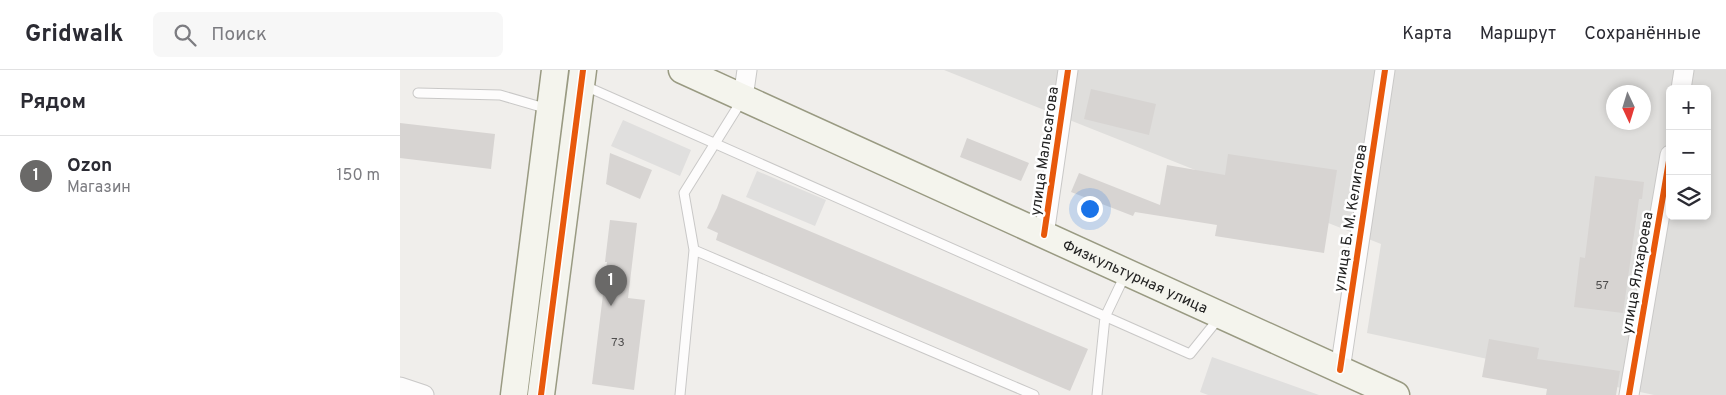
<!DOCTYPE html>
<html lang="ru">
<head>
<meta charset="utf-8">
<style>
  :root { --surface:#fff; --page:#f7f7f7; --text:#2b2b33; --muted:#7c7c81; --line:#e1e1e2; --accent:#6a6968 }
  body { margin:0; font-family:Overpass,sans-serif; background:var(--page); color:var(--text) }
  .controls { position:absolute; right:15px; top:15px; display:grid; overflow:hidden; border-radius:8px; box-shadow:0 2px 8px #0003 }
  .controls button { width:45px; height:45px; display:grid; place-items:center; padding:0; border:0; border-bottom:1px solid var(--line); background:var(--surface); color:var(--text); font:25px sans-serif }
  .compass { position:absolute; left:1206px; top:15px; width:45px; height:45px; border-radius:50%; background:var(--surface); box-shadow:0 2px 8px #0003; rotate:176deg }
  .you { position:absolute; left:689px; top:138px; width:18px; height:18px; margin:-12px; border:4px solid #fff; border-radius:50%; background:#1a73e8; box-shadow:0 0 0 8px #1a73e833 }
  .badge { display:grid; place-items:center; width:32px; height:32px; border-radius:50%; background:var(--accent); color:#fff; font-size:16px; font-weight:700 }
  .pin { position:absolute; translate:-50% -41px; filter:drop-shadow(0 1px 2px #0008) }
  .pin::after { content:''; position:absolute; top:26px; width:18px; height:15px; background:inherit; clip-path:polygon(0 0,100% 0,50% 100%) }
  .list { margin:0; padding:0; list-style:none }
  h2 { display:flex; justify-content:space-between; align-items:center; height:65px; margin:0; padding:0 20px; font-size:21px }
  h2 small { font-size:16px; font-weight:400; color:var(--muted) }
  .list li { display:grid; grid-template-columns:32px 1fr auto; gap:15px; align-items:center; box-sizing:border-box; height:80px; padding:0 20px; border-top:1px solid var(--line) }
  .list b { display:block; font-size:19px; white-space:nowrap }
  .list p { margin:0; font-size:16px; white-space:nowrap; color:var(--muted) }
  .list em { font-size:16px; font-style:normal; color:var(--muted) }
  .icon { flex:none; width:28px; height:28px; fill:none; stroke:currentColor; stroke-width:2; stroke-linecap:round; stroke-linejoin:round }
  .map { position:relative; flex:none; width:1326px; height:325px; overflow:hidden }
  header { display:flex; align-items:center; gap:30px; box-sizing:border-box; height:70px; padding:0 25px; background:var(--surface); border-bottom:1px solid var(--line) }
  header strong { font-size:24px }
  nav { display:flex; gap:28px; margin-inline-start:auto; font-size:18px }
  .search { width:350px; height:45px; background:var(--page); display:flex; align-items:center; gap:12px; box-sizing:border-box; padding:0 18px; border-radius:8px; color:var(--muted); font-size:19px }
  main { display:flex }
  aside { flex:1; background:var(--surface) }
  .map>svg:first-child { display:block }
  .residential { fill:#dfdedc; fill-rule:evenodd }
  .parking { fill:#e0dfde }
  .building { fill:#d7d4d2 }
  .lines { fill:none; stroke-linecap:round; stroke-linejoin:round }
  .lane-casing { stroke:#c9c8c7; stroke-width:11 }
  .street-casing { stroke:#c9c8c7; stroke-width:21 }
  .secondary-casing { stroke:#999a82; stroke-width:29 }
  .lane { stroke:#fdfcfc; stroke-width:9 }
  .street { stroke:#fdfcfc; stroke-width:19 }
  .secondary { stroke:#f4f4ed; stroke-width:26 }
  .cycleway-casing { stroke:#fff; stroke-width:9 }
  .cycleway { stroke:#e8590c; stroke-width:6 }
  .labels { text-anchor:middle; stroke-width:5; stroke-linejoin:round; paint-order:stroke }
  .number-label { font-size:12px; fill:#4f4e4e }
  .street-label { font-size:15px; fill:#222; stroke:#fff }
</style>
</head>
<body>
<header>
<strong>Gridwalk</strong>
<div class="search"><svg class="icon" aria-label="search" viewBox="0 0 24 24"><circle cx="10" cy="10" r="6"/><path d="M15 15l6 6"/></svg>Поиск</div>
<nav><a>Карта</a><a>Маршрут</a><a>Сохранённые</a></nav>
</header>
<main>
<aside>
<h2>Рядом<small></small></h2>
<ul class="list">
<li><span class="badge">1</span><div><b>Ozon</b><p>Магазин</p></div><em>150 m</em></li>
</ul>
</aside>
<div class="map">
<svg width="1326" height="325" viewBox="0 0 1326 325">
  <rect width="100%" height="100%" fill="#f0eeeb"/>
  <!-- residential -->
  <path class="residential" d="M 544,0 L 1326,0 L 1326,325 L 1254,325 L 967,263 L 981,174 ZM 1270,19 L 1307,19 L 1307,146 L 1270,146 ZM 1214,22 L 1244,22 L 1244,52 L 1214,52 Z"/>
  <!-- parking -->
  <path class="parking" d="M 223,50 L 291,80 L 280,106 L 211,76 Z
    M 357,101 L 426,130 L 415,156 L 346,127 Z
    M 812,287 L 919,325 L 808,325 L 800,322 Z"/>
  <!-- building -->
  <path class="building" d="M 691,19 L 756,34 L 749,65 L 684,49 Z
    M 0,53 L 95,64 L 91,99 L 0,88 Z
    M 567,68 L 629,93 L 621,111 L 560,87 Z
    M 210,83 L 252,100 L 240,129 L 206,114 Z
    M 828,84 L 937,100 L 924,183 L 815,166 L 817,155 L 735,142 L 733,146 L 671,122 L 679,103 L 760,135 L 767,95 L 825,105 Z
    M 1195,106 L 1244,112 L 1242,129 L 1239,129 L 1223,243 L 1174,237 L 1180,187 L 1185,188 Z
    M 322,124 L 688,279 L 670,321 L 316,170 L 318,163 L 307,158 L 317,138 Z
    M 210,150 L 237,153 L 228,228 L 245,230 L 234,320 L 192,314 L 207,192 L 205,192 Z
    M 1089,269 L 1139,278 L 1137,289 L 1220,301 L 1216,325 L 1146,325 L 1147,319 L 1082,307 Z"/>
  <g class="lines">
    <!-- lane casing -->
    <g class="lane-casing">
      <path id="lane" d="M 183,15 L 790,284 L 819,248
        M 18,23 L 100,25 L 148,39
        M 294,180 L 634,325
        M 280,325 L 294,180 L 284,123 L 342,30
        M 697,325 L 705,247 L 725,205"/>
    </g>
    <!-- street casing -->
    <g class="street-casing">
      <path id="street" d="M 1281,19 L 1284,0
        M 343,28 L 347,0
        M 644,165 L 668,0
        M 940,300 L 985,0
        M 0,317 L 24,325
        M 1229,325 L 1270,85"/>
    </g>
    <!-- secondary casing -->
    <g class="secondary-casing">
      <g id="secondary">
        <path id="s1" d="M 282,0 L 996,325"/>
        <path d="M 114,325 L 155,0"/>
        <path d="M 141,325 L 183,0"/>
      </g>
    </g>
    <!-- lane -->
    <use href="#lane" class="lane"/>
    <!-- street -->
    <use href="#street" class="street"/>
    <!-- secondary -->
    <use href="#secondary" class="secondary"/>
    <!-- cycleway casing -->
    <g class="cycleway-casing">
      <path id="cycleway" d="M 644,165 L 668,0
        M 940,300 L 985,0
        M 141,325 L 183,0
        M 1229,325 L 1270,85"/>
    </g>
    <!-- cycleway -->
    <use href="#cycleway" class="cycleway"/>
  </g>
  <g class="labels">
    <!-- number labels -->
    <g class="number-label">
      <text x="1202" y="219">57</text>
      <text x="218" y="276">73</text>
    </g>
    <!-- street labels -->
    <g class="street-label">
      <text transform="translate(644 81) rotate(-82)" y="5">улица Мальсагова</text>
      <text transform="translate(950 148) rotate(-81)" y="5">улица Б. М. Келигова</text>
      <text transform="translate(1237 203) rotate(-80)" y="5">улица Ялхароева</text>
      <text dy="5" stroke="none"><textPath href="#s1" startOffset="498">Физкультурная улица</textPath></text>
    </g>
  </g>
</svg>
<div class="controls">
<button>+</button>
<button>−</button>
<button><svg class="icon" aria-label="layers" viewBox="0 0 24 24"><path d="M12 4l9 5-9 5-9-5zM3 14l9 5 9-5"/></svg></button>
</div>
<svg class="compass" viewBox="-18 -18 36 36"><path d="M0-13l5 13h-10z" fill="#e53935"/><path d="M0 13l5-13h-10z" fill="#7c7c81"/></svg>
<div class="you"></div>
<div class="pin badge" style="left:211px;top:236px">1</div>
</div>
</main>
</body>
</html>
